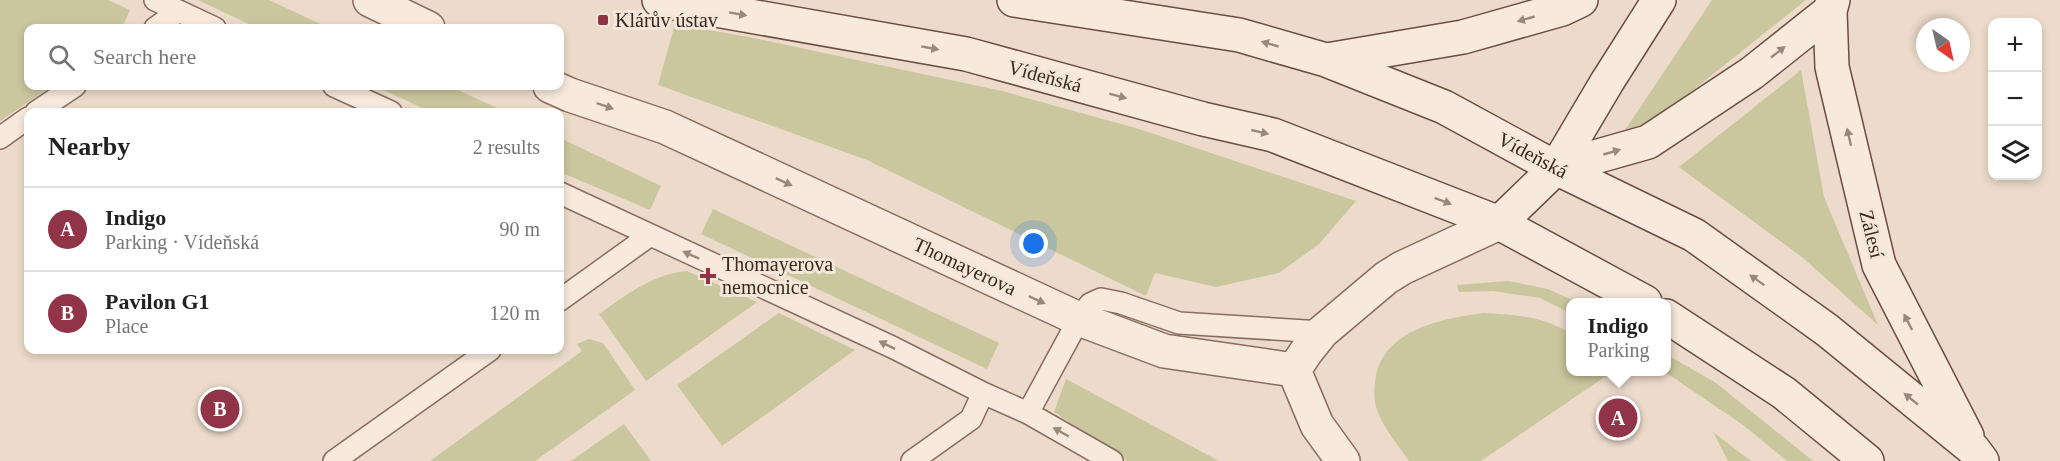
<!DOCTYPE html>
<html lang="en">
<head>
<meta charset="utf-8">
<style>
  :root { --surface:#fff; --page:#f6f6f6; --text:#222; --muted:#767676; --line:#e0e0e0; --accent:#923448 }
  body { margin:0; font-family:Georgia,serif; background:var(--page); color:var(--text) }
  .controls { position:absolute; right:18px; top:18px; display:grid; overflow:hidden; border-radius:12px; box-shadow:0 3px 9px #0003 }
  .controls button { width:54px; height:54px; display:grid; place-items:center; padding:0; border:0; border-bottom:2px solid var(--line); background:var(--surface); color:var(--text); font:30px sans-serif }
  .compass { position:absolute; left:1916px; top:18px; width:54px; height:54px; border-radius:50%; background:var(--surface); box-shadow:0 3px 9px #0003; rotate:146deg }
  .you { position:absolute; left:1034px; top:244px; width:21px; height:21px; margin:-15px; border:4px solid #fff; border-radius:50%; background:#1a73e8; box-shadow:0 0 0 9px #1a73e833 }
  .badge { display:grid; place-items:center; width:39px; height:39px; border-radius:50%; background:var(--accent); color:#fff; font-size:20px; font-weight:700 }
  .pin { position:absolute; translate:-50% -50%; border:3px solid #fff; box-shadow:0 2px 6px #0006 }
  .popup { position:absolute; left:1566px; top:298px; width:105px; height:78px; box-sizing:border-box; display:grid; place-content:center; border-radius:12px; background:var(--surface); filter:drop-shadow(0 2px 4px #0005); font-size:20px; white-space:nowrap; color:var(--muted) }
  .popup b { font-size:22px; color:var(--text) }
  .popup::after { content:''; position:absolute; left:50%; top:100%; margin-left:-12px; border:12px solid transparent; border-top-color:var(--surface) }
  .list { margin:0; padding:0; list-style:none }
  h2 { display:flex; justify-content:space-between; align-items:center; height:78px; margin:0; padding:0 24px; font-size:26px }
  h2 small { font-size:20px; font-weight:400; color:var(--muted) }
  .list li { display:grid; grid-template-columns:39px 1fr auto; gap:18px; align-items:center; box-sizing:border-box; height:84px; padding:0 24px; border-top:2px solid var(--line) }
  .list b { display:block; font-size:22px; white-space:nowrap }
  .list p { margin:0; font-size:20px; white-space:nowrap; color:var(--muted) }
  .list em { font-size:20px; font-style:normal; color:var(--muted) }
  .icon { flex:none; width:33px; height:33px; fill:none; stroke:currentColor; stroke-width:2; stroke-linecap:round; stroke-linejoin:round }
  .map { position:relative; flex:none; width:2060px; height:461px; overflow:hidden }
  .search { position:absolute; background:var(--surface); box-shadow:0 3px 9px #0003; left:24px; top:24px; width:540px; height:66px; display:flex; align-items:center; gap:15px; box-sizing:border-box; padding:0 21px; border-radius:12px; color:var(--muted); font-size:22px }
  .panel { position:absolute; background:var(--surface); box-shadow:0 3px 9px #0003; left:24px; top:108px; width:540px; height:246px; border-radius:12px }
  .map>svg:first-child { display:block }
  .green { fill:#cac69e }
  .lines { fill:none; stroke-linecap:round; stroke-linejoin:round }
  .service-casing { stroke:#886c5f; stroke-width:24 }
  .minor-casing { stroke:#886c5f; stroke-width:36 }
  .secondary-casing { stroke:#6a4e42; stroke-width:36 }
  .service { stroke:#f7eadd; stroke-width:21 }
  .minor { stroke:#f7eadd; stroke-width:33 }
  .secondary { stroke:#f7eadd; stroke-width:33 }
  .oneway { fill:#988980 }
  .poi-dot { fill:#923448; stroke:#f4e7d9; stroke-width:2 }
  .labels { text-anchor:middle; stroke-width:6; stroke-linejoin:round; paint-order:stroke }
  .poi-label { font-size:20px; fill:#392822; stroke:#f4e7d9; text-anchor:start }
  .street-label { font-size:20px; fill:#392822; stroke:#f4e7d9 }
</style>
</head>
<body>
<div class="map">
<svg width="2060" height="461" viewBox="0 0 2060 461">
  <rect width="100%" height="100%" fill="#ecdbca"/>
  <!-- green -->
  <path class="green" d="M 0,0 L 108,0 L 130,10 L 122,28 L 28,28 L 28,86 L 52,86 L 0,121 Z
    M 198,0 L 269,0 L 329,28 L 257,28 Z
    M 1712,0 L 1806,0 L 1628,142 L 1617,142 Z
    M 675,24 L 754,38 L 1002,91 L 1139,129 L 1356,201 L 1319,244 L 1279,273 L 1216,287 L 1155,273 L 1146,296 L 867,160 L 658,85 Z
    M 1801,70 L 1824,197 L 1878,325 L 1802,257 L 1679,167 Z
    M 375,86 L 449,86 L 506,112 L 431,112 Z
    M 560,138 L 661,186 L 650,210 L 560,172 Z
    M 713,209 L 999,343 L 987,369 L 701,234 Z
    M 687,271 L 757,302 L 646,381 L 599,314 C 626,295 653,274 687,271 Z
    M 1508,281 L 1548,289 L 1576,302 L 1570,302 L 1570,313 L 1540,298 L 1493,291 L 1459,292 L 1457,285 Z
    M 779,313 L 855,350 L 722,446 L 677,385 Z
    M 1484,313 C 1517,315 1541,316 1570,333 L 1570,372 L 1612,372 L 1481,461 L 1409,461 C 1398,445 1384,429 1377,410 C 1374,401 1374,393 1375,383 C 1380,330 1440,319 1484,313 Z
    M 589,339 L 603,343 L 635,390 L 535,461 L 430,461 L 582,351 L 577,344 Z
    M 1666,354 L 1716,383 L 1813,461 L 1787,461 L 1743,425 L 1665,372 Z
    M 1066,379 L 1219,461 L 1127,461 L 1054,412 Z
    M 624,424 L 651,461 L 571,461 Z
    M 1713,432 L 1751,461 L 1728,461 Z"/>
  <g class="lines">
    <!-- service casing -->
    <g class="service-casing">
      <path id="service" d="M 155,0 L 215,28
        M 155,28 L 179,11
        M 334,86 L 391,112
        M 36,112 L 75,86
        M 0,138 L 28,118
        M 560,193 L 892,347 L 983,393 L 1028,413 L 1112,461
        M 560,300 L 649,236
        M 1028,413 L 1079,319 L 1090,304 L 1101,299 L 1121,303 L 1179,323 L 1322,332
        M 334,461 L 490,350
        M 912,461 L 971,419 L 983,393"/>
    </g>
    <!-- minor casing -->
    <g class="minor-casing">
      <path id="minor" d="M 370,0 L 428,28
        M 550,86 L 570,95 L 665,127 L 1079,319 L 1164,351 L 1294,370
        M 1294,370 L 1306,352 L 1322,332 L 1386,278 L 1402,268 L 1499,223
        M 1294,370 L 1317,425 L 1343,461"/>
    </g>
    <!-- secondary casing -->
    <g class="secondary-casing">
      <path id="secondary" d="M 659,0 L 966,54 L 1203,119 L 1273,135 L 1499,223 L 1645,302
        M 1014,0 L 1239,35 L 1326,60 L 1444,107 L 1556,168 L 1694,235 L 1827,330 L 1973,449 L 1982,461
        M 1833,0 L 1830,11 L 1832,67 L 1879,265 L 1967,436
        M 1327,60 L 1463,37 L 1562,9 L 1581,0
        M 1556,168 L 1648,142 L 1752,73 L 1830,11
        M 1499,223 L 1556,168 L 1607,82 L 1659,0
        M 1666,316 L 1784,393 L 1867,461"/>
    </g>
    <!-- service -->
    <use href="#service" class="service"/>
    <!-- minor -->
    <use href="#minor" class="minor"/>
    <!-- secondary -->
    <use href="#secondary" class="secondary"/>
  </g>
  <!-- one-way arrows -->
  <defs><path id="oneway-solid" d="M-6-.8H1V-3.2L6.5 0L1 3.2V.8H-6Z" transform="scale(1.5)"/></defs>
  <g class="oneway">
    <use href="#oneway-solid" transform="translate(738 14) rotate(10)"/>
    <use href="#oneway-solid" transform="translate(1526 19) rotate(164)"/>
    <use href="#oneway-solid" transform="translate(1270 44) rotate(-164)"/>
    <use href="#oneway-solid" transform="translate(930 48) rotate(10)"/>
    <use href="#oneway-solid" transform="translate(1778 52) rotate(-38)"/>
    <use href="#oneway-solid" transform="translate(1118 96) rotate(15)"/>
    <use href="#oneway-solid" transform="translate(605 106) rotate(19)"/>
    <use href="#oneway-solid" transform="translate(1260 132) rotate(13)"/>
    <use href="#oneway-solid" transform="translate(1849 137) rotate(-103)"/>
    <use href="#oneway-solid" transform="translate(1612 152) rotate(-16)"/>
    <use href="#oneway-solid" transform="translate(784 182) rotate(25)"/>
    <use href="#oneway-solid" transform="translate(1443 201) rotate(21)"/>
    <use href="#oneway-solid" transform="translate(691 255) rotate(-156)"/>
    <use href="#oneway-solid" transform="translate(1757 280) rotate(-145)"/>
    <use href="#oneway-solid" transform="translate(1037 300) rotate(25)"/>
    <use href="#oneway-solid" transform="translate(1908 322) rotate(-117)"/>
    <use href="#oneway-solid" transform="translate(887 345) rotate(-154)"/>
    <use href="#oneway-solid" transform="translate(1911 399) rotate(-141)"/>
    <use href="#oneway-solid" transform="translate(1061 432) rotate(-150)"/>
  </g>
  <!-- markers -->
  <g class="poi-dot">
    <rect x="597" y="14" width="12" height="12" rx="3"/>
    <path d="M705 267h6v6h6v6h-6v6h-6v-6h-6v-6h6z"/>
  </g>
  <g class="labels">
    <!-- poi labels -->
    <g class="poi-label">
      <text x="615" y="27">Klárův ústav</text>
      <text x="722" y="271">Thomayerova<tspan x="722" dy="23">nemocnice</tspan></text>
    </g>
    <!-- street labels -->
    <g class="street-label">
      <text transform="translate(1045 76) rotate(15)" y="7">Vídeňská</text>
      <text transform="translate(1533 155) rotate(28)" y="7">Vídeňská</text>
      <text transform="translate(1872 234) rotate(76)" y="7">Zálesí</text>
      <text transform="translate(965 266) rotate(25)" y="7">Thomayerova</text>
    </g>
  </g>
</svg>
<div class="controls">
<button>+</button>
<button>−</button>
<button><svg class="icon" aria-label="layers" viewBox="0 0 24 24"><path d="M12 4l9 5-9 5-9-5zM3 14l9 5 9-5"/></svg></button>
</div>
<svg class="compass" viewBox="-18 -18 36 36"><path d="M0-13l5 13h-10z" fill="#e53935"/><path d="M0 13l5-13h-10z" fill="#767676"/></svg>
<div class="you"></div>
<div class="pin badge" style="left:1618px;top:418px">A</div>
<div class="popup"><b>Indigo</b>Parking</div>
<div class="pin badge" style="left:220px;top:409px">B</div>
<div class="search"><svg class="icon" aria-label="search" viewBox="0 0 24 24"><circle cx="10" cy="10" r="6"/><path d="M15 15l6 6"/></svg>Search here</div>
<section class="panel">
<h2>Nearby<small>2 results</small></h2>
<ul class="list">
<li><span class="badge">A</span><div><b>Indigo</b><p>Parking · Vídeňská</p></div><em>90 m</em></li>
<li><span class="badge">B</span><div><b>Pavilon G1</b><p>Place</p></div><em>120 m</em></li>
</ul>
</section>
</div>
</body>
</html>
